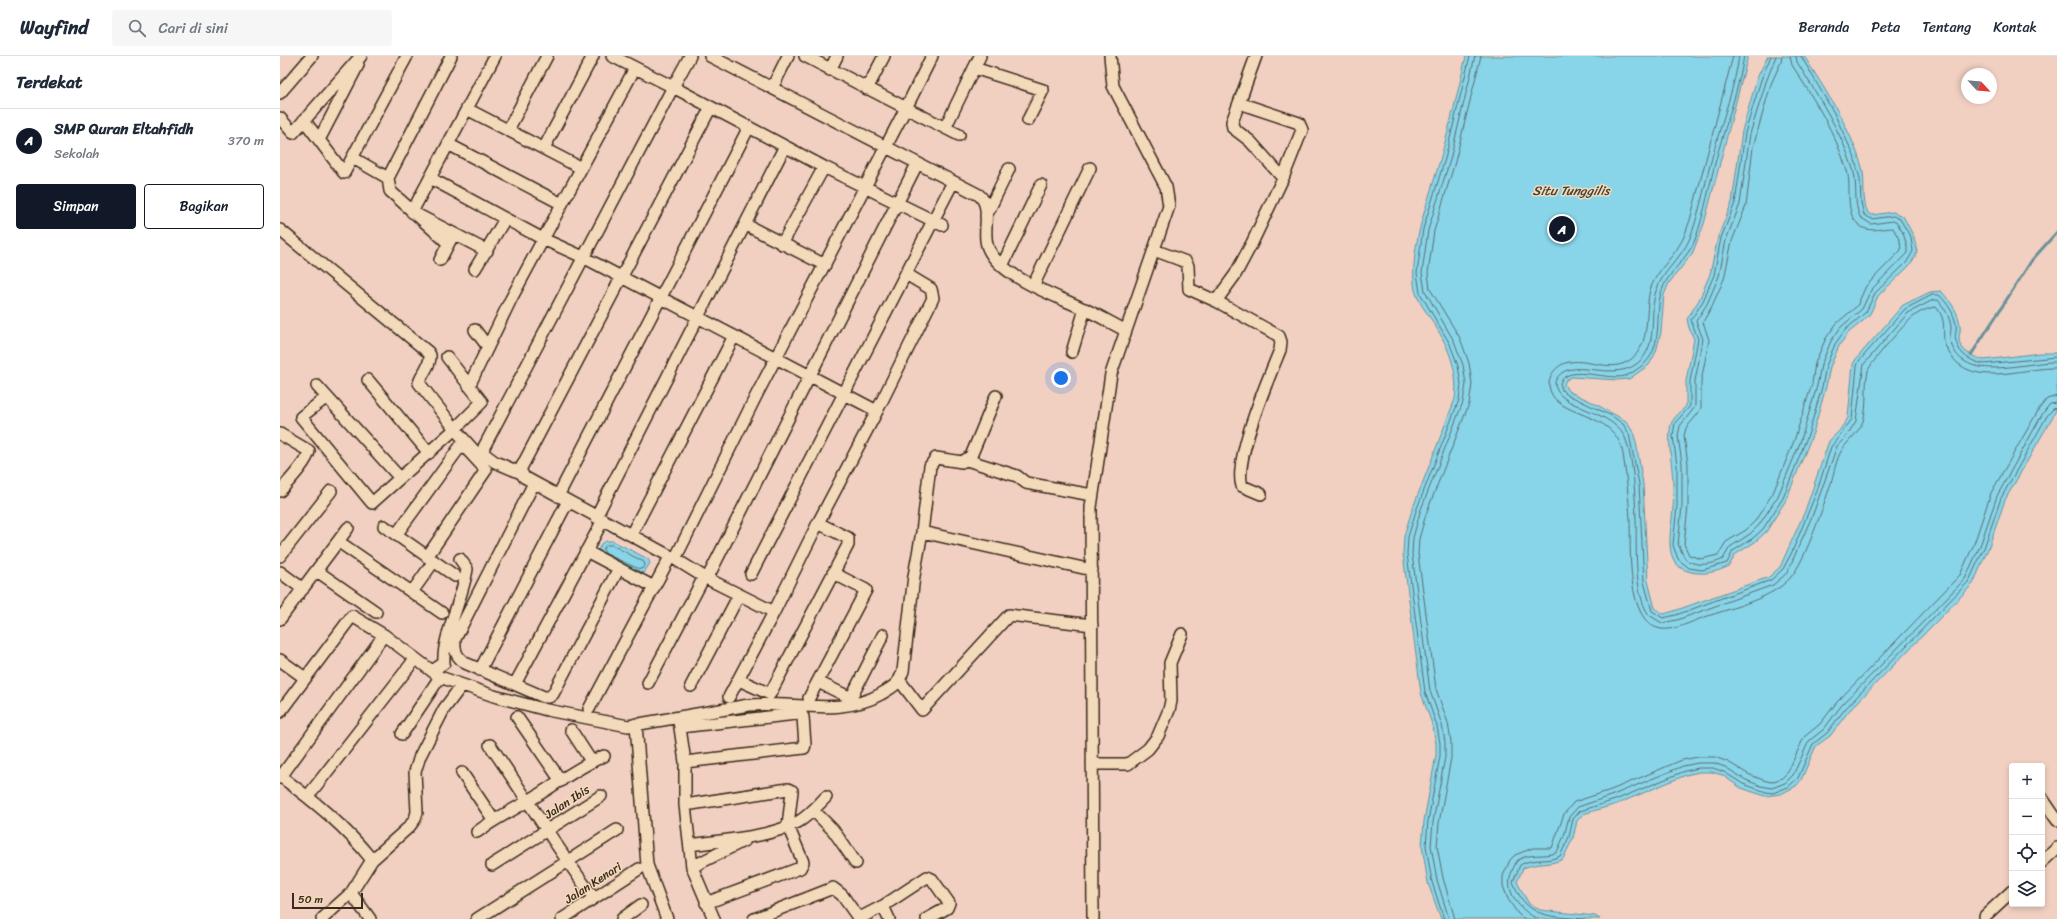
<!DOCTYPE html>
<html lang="id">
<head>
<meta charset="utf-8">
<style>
  :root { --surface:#fff; --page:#f6f6f7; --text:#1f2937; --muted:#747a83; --line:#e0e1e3; --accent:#111827 }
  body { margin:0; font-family:Sriracha,sans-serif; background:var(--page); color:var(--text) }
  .controls { position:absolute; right:12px; bottom:12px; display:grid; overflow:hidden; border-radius:4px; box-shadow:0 2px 6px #0003 }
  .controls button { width:36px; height:36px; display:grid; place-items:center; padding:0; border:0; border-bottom:1px solid var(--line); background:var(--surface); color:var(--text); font:20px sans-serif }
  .compass { position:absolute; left:1681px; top:12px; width:36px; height:36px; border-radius:50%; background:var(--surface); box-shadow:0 2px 6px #0003; rotate:116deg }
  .scale { position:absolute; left:12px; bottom:10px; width:71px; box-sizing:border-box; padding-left:4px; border:2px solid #3b2a1e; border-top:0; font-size:11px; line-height:14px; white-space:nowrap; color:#3b2a1e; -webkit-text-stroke:3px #f2daba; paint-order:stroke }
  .you { position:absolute; left:781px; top:322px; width:14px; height:14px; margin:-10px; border:3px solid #fff; border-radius:50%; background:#1a73e8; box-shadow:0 0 0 6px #1a73e833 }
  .badge { display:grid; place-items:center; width:26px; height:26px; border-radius:50%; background:var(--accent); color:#fff; font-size:13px; font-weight:700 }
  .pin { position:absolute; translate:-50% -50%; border:2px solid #fff; box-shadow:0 1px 4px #0006 }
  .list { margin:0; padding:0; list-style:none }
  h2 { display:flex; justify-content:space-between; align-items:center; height:52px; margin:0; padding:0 16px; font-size:17px }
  h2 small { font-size:13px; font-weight:400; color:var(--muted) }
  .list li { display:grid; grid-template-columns:26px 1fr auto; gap:12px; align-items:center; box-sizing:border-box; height:64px; padding:0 16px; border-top:1px solid var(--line) }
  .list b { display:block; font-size:15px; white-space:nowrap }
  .list p { margin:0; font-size:13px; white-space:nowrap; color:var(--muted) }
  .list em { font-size:13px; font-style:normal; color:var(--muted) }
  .actions { display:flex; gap:8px; padding:12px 16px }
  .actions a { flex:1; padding:9px 0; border:1px solid var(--accent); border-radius:4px; text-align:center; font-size:14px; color:var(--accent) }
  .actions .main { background:var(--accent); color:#fff }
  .icon { flex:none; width:22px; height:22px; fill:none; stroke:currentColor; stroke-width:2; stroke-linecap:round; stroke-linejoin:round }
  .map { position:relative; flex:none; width:1777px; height:863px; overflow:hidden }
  header { display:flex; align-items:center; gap:24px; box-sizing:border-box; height:56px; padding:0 20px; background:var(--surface); border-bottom:1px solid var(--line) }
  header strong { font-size:19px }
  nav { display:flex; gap:22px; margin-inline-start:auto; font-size:14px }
  .search { width:280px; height:36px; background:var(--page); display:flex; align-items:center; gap:10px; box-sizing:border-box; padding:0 14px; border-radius:4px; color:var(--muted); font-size:15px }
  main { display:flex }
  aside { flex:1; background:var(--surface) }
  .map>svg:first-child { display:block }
  .water { fill:#88d4e8; stroke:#699097 }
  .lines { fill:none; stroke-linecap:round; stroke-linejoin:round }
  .shore { stroke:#5a6e6f; stroke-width:1 }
  .stream { stroke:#699097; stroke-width:3 }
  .minor-casing { stroke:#3b2a1e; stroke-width:14 }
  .minor { stroke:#f2daba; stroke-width:11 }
  .labels { text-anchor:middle; stroke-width:3; stroke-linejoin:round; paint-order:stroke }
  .street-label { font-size:12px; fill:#3b2a1e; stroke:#f2daba }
  .water-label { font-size:13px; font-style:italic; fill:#47443c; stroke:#f2daba }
</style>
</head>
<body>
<header>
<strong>Wayfind</strong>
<div class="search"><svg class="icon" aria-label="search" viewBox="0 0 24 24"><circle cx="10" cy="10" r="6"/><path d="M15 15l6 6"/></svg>Cari di sini</div>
<nav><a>Beranda</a><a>Peta</a><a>Tentang</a><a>Kontak</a></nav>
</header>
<main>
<aside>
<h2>Terdekat<small></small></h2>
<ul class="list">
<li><span class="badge">A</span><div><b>SMP Quran Eltahfidh</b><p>Sekolah</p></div><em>370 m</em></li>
</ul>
<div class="actions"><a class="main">Simpan</a><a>Bagikan</a></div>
</aside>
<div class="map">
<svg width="1777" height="863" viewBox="0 0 1777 863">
  <rect width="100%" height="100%" fill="#f1d0c2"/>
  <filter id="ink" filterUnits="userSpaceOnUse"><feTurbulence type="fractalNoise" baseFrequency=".025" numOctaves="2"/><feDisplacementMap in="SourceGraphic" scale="8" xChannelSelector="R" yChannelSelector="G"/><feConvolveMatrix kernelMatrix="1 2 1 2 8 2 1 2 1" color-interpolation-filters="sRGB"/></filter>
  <g filter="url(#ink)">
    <!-- water -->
    <path class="water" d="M 1186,0 L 1468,0 L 1424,168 L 1412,198 L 1389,227 L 1384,239 L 1381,276 L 1376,296 L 1369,309 L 1349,323 L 1337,324 L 1292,321 L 1286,324 L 1284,328 L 1288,335 L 1312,346 L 1346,365 L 1353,376 L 1356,386 L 1363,428 L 1368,525 L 1375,552 L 1384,558 L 1394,555 L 1489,521 L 1500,511 L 1525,455 L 1549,385 L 1559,375 L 1568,362 L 1573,308 L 1576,303 L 1623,249 L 1650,236 L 1661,235 C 1670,245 1679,256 1680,270 C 1681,274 1679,278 1679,283 C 1680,295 1693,301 1704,304 L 1760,297 L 1777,297 L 1777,353 L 1725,444 L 1708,493 L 1693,528 L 1568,656 L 1550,680 L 1536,690 L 1521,724 L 1516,730 L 1501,738 L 1485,740 L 1461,732 L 1442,719 L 1432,716 L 1419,716 L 1406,719 L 1337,748 L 1303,758 L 1297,765 L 1293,782 L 1283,803 C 1269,810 1258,806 1243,812 L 1237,826 L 1249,848 L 1260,854 L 1315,860 L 1320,863 L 1161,863 L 1148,827 L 1142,790 L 1144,765 L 1156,699 L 1156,688 L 1153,671 L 1141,637 L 1123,498 L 1124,480 L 1132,454 L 1175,343 C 1179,314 1167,287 1151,263 C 1144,253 1135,241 1134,228 C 1131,185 1149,144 1160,104 C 1170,70 1178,35 1186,0 Z
      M 1488,0 L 1524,0 C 1546,35 1570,71 1582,111 C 1586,126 1581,143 1588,157 L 1592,159 L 1613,156 L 1623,160 L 1634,181 L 1637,196 L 1635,201 L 1629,210 L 1598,240 L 1590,258 L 1583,265 L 1568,277 L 1559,290 L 1550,311 L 1546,331 L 1533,377 L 1506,444 L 1486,476 L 1475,486 L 1456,498 L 1449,510 C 1438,516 1424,519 1411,516 C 1380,509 1392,473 1393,451 C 1394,444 1393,436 1393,429 C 1393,414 1386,377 1392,366 C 1395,360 1402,355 1406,350 L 1406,325 L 1414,283 L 1409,272 L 1407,263 L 1419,244 L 1430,218 L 1438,181 L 1452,146 L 1462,75 L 1477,22 Z
      M 326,485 L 333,485 L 368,503 L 370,507 L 364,517 L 356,516 L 317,497 L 321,488 Z"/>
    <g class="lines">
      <!-- shore -->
      <path class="shore" d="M 1453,0 L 1410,164 C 1407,172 1405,180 1400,188 C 1391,204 1376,215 1370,234 C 1364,257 1372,288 1350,304 C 1332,317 1310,303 1290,306 C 1279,307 1268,318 1269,330 C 1274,364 1336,352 1343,398 C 1346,419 1349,441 1350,463 C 1351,490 1345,567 1381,573 C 1395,575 1412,565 1425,561 C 1451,552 1494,542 1511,521 C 1526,503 1543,451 1551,427 C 1554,417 1556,403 1562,394 C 1568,384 1579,377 1583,365 C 1588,349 1584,331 1588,315 C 1589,308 1626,266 1633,261 C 1639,256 1648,252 1656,251 C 1669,266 1660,278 1666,291 C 1687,336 1739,311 1777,312
        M 1459,0 C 1455,30 1443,61 1435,91 C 1426,121 1421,153 1410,182 C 1402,202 1383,214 1376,235 C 1369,256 1378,284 1362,303 C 1337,332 1287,295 1275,326 C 1274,354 1338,352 1347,387 C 1354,411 1355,438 1356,463 C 1357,489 1353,537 1369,559 L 1382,567 L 1397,564 L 1493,529 L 1507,517 L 1533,458 L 1557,390 L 1566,381 L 1576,365 L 1584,308 L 1628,257 L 1653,244 L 1658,244 C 1664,251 1670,261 1671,271 C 1671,277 1669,282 1671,287 C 1684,329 1745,305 1777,306
        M 1464,0 C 1459,32 1447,65 1438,96 C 1430,125 1425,156 1415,184 C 1407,204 1387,216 1381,237 C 1375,258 1383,289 1365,307 C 1361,311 1353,316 1348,319 C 1330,327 1289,306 1280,327 L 1282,334 L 1286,338 L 1332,360 L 1343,368 L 1349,378 L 1359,428 L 1364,526 L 1372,555 L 1383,562 L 1396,559 L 1491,524 L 1503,513 L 1512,496 L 1537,435 L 1551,391 L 1572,363 L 1577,310 L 1579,305 L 1625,253 L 1652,239 L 1659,239 C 1668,248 1674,257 1676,269 C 1677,275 1674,280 1676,285 C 1679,299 1692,306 1704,308 L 1777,301
        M 1491,0 L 1481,24 L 1465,77 L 1455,147 L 1441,182 L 1434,219 L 1423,245 L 1411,264 L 1418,283 L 1410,325 L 1410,350 L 1395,367 L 1393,380 L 1397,409 L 1397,450 L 1393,489 L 1398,503 L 1409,512 L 1422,514 L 1447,507 L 1453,495 L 1473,482 L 1483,473 L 1503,442 L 1529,376 L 1542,331 L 1546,310 L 1555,288 L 1565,274 L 1586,256 L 1595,237 L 1626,207 L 1631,199 L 1633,195 L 1631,182 L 1620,163 L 1613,160 L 1592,163 L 1584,159 L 1581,147 L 1580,123 L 1574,100 L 1554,57 L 1521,0
        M 1496,0 L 1486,26 L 1470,78 L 1460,148 L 1446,184 L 1439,220 L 1427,248 L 1416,265 L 1423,283 L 1415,325 L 1415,351 L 1400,370 L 1398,380 L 1402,408 L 1402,450 L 1398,488 L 1405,503 C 1416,511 1432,509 1443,503 L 1450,491 L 1470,478 L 1479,469 L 1498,440 L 1520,387 L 1537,330 L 1541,309 L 1551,285 L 1561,271 L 1582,253 L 1591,234 L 1627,197 L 1627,190 L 1623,177 L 1617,167 L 1613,165 L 1591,168 L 1580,161 C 1573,146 1578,129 1573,113 C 1561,75 1538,40 1517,6 L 1516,0
        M 1502,0 L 1501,6 L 1491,28 L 1473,91 L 1466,150 L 1452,185 L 1444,223 L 1432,250 L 1423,266 L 1429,284 L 1421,326 L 1421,352 L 1417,359 L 1406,372 L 1404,380 L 1408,408 L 1408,450 L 1404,488 L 1409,499 L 1421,503 L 1438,499 L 1446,486 L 1466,474 L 1475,465 L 1493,437 L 1514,385 L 1532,328 L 1535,307 L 1546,282 L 1557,267 L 1577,250 L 1586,230 L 1621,194 L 1620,185 L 1613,172 C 1600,172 1588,178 1578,168 C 1564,156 1572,131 1567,115 C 1556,77 1533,42 1512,9 L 1510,0
        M 327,489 L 332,489 L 364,506 L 365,509 L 362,513 L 357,512 L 326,498 L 323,494 Z
        M 1164,863 L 1152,826 L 1146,790 L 1148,765 L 1160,700 L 1160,687 L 1157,670 L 1145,636 L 1127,498 L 1128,481 L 1136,455 L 1179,344 L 1181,328 L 1178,310 L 1170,288 L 1140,237 L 1137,217 L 1143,173 L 1165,103 L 1190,0
        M 1169,863 L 1157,824 L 1151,790 L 1153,766 L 1165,701 L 1165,686 L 1162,669 L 1150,635 L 1132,498 L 1133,482 L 1140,456 L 1183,346 L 1186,328 L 1183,309 L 1174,285 L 1145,235 L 1142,217 L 1148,174 L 1170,104 L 1195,0
        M 1175,863 L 1163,822 L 1157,790 L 1159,767 L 1171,702 L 1171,686 L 1168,667 L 1156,633 L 1138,498 L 1139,483 L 1146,458 L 1189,348 L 1192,328 L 1189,307 L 1180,282 L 1150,233 L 1148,217 L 1154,175 L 1175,106 L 1201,0
        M 1245,863 L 1238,858 L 1228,843 L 1223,830 L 1223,820 L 1230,804 L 1235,799 L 1253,792 L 1272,792 L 1284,758 L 1294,746 L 1331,734 L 1402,704 L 1418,701 L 1435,701 L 1448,706 L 1468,718 L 1483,724 L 1491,726 L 1502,722 L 1508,716 L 1524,681 L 1540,668 L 1557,646 L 1680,519 L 1694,488 L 1711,437 L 1759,353 L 1767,343 L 1777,340
        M 1258,863 C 1240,855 1223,835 1232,815 C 1234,811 1235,807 1238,804 C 1250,796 1265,802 1277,796 L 1284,780 L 1289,761 L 1298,751 L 1333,739 L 1403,710 L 1418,707 L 1434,707 L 1445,711 L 1466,724 L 1481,730 L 1492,732 L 1505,727 L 1513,719 L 1529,685 L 1544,673 L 1561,650 L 1685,523 L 1700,490 L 1717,440 L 1763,357 L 1770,348 L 1777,347
        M 1304,863 C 1269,860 1247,863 1233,826 L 1240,809 C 1253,801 1267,807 1280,800 L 1289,781 L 1293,763 L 1300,755 L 1335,744 L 1405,715 L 1419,712 L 1433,712 L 1444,716 L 1463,728 L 1486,736 L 1493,737 L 1508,731 L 1518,722 L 1533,688 L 1547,677 L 1565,653 L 1689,525 L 1704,492 L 1721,442 L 1767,360 L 1773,353 L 1777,352"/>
      <!-- stream -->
      <path class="stream" d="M 1691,299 L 1752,204 L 1777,176"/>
      <!-- minor casing -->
      <g class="minor-casing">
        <path id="minor" d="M 332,0 L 393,31 L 410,0
          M 430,0 L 699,139 C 714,152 700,178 709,194 C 723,222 777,240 804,253 C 818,259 831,267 845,274
          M 652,0 L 626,52 L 679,79
          M 694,12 L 763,34 L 748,64
          M 550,14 L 557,0
          M 492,32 L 508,0
          M 587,33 L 604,0
          M 0,37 L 32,0
          M 959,47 L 952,66 L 953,72 L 970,85 L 1003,122
          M 187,53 L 301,112
          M 0,62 L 13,77 L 81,0
          M 24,64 L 64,117 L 127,0
          M 665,72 L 700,0
          M 228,74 L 267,0
          M 39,84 L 78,9
          M 168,88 L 282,148
          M 264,92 L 313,0
          M 73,102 L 108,122
          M 150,122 L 263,183 L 303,201 L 597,355 L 653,242 L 651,233 L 626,218
          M 706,160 L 729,113
          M 466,169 L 545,209
          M 0,174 L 148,296 L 150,299 C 151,309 142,317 139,327 L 180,379 L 198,399
          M 168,187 L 110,135 L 108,122 L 171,0
          M 502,188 L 544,111
          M 874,194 L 906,206 L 908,210 L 909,233 L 936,245 L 955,219 L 972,187 L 1003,122 L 1022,74 L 1019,67 L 959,47 L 976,0
          M 207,195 L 132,156 L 215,0
          M 160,204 L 172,181
          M 722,210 L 761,129
          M 195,213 L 225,163
          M 753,230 L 810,112
          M 936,245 L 999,280 L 1001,286 L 1000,294 C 989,321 953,404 962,430 L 981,438
          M 195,274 L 208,291
          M 792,296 L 805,253
          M 88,324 L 149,397
          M 37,330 L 120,422
          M 189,330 L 231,243 L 355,12
          M 47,341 L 21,361 L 92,447 L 175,373 L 202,346 L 167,301
          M 0,378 L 29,395 C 28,405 7,427 0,435
          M 687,404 L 737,420 L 746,427 L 812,439
          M 241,417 L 215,406 L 203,397 L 204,391 L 393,31 L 544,111 L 662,169
          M 254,427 L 175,583 C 174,595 176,600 185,607 L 264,641 L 269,641 L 273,638 L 339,512
          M 278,440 L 469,71
          M 316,461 L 505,90
          M 104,470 L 175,520
          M 642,476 L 812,514
          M 116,479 L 182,388 L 206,414 L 147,501
          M 351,479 L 454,280
          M 59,486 L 162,557
          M 306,495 L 374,531
          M 0,500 L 51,435
          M 395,503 L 244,421 L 240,414 L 431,51
          M 37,515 L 96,556
          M 0,516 L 23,533
          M 471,518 L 673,126
          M 427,523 L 637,108
          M 132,536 L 154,505
          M 494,556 L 424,521 L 395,503 L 476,340 L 626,52 L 525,0
          M 0,563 L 68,472
          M 0,604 L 25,622
          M 200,614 L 288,445
          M 152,615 L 164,607 C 162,581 183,542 187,513 L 180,503
          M 459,624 L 490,638 L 568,489 L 568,482 L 538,467 L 597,355
          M 620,625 L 642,654 L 729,559 L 812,569
          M 538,626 L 571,642 L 603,579
          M 368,627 L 424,521
          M 235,628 L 323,464
          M 411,630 L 459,539
          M 449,641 L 494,556 L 538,467
          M 529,642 L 586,534 L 553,517
          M 309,653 L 390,501
          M 0,656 L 72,560 L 104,579 L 160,621 L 214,640 L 267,654 L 348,670 L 469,649 C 513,645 561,661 601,638 C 613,631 619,628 623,615 L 634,520 L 642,476 L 650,410 L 656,402 L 682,406 L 691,400 L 716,340
          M 237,661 L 281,725
          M 399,665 L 405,706 L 405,749 L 412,811 L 434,863
          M 356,668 L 367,809 L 387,863
          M 400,671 L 516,658 L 521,658 L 523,661 L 525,689 L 524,692 L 405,706
          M 291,674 L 311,705
          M 122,678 L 160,621
          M 210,689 C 245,739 277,793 314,842
          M 812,708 L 848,708 L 868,693 L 878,680 L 889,654 L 891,645 L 890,607 L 902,578
          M 182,717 L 213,763
          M 0,720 C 34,745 66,771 92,804
          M 0,722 L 104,579
          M 28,740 L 135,603
          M 1762,742 L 1777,764
          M 405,749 L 508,733 L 512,735 L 508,770 L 523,806 L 520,812 L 426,847
          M 533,754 L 553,774 L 576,807
          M 197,776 C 214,763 231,755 250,744 C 274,730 297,711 324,700
          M 410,789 C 444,784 488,782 518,766 C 529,760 538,749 546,741
          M 1762,806 L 1777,792
          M 212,809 L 321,740
          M 412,811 L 465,784
          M 71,837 L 90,863
          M 603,850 L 609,863
          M 1705,860 L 1732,835
          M 42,863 L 71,837 L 92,804 L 129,771 L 135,763 L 137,756 L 135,716 L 140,700 L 164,653 L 182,629
          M 197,863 L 337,774
          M 282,863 L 359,813
          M 342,863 L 361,849
          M 474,863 L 553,832 L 562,839 L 579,863
          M 578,863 L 603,850 L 647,821 L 652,823 L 669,847 L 667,852 L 647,863
          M 813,863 L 811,451 L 831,318 L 889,150 L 886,131 L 833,30 L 830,0"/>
      </g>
      <!-- minor -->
      <use href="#minor" class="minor"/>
    </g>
  </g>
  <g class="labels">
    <!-- street labels -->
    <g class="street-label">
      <text transform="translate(287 746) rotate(-33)" y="4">Jalan Ibis</text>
      <text transform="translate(313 827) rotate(-33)" y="4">Jalan Kenari</text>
    </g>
    <!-- water labels -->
    <g class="water-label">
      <text x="1291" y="139">Situ Tunggilis</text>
    </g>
  </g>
</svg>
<div class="controls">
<button>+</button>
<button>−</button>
<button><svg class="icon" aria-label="locate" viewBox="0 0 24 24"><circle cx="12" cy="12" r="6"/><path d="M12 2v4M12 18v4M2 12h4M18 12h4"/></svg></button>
<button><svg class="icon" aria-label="layers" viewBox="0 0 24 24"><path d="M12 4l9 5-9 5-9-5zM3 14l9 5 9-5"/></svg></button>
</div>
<svg class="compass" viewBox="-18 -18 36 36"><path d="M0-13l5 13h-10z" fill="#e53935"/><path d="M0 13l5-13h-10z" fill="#747a83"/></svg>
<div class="scale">50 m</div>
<div class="you"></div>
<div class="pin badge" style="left:1282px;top:173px">A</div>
</div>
</main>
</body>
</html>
